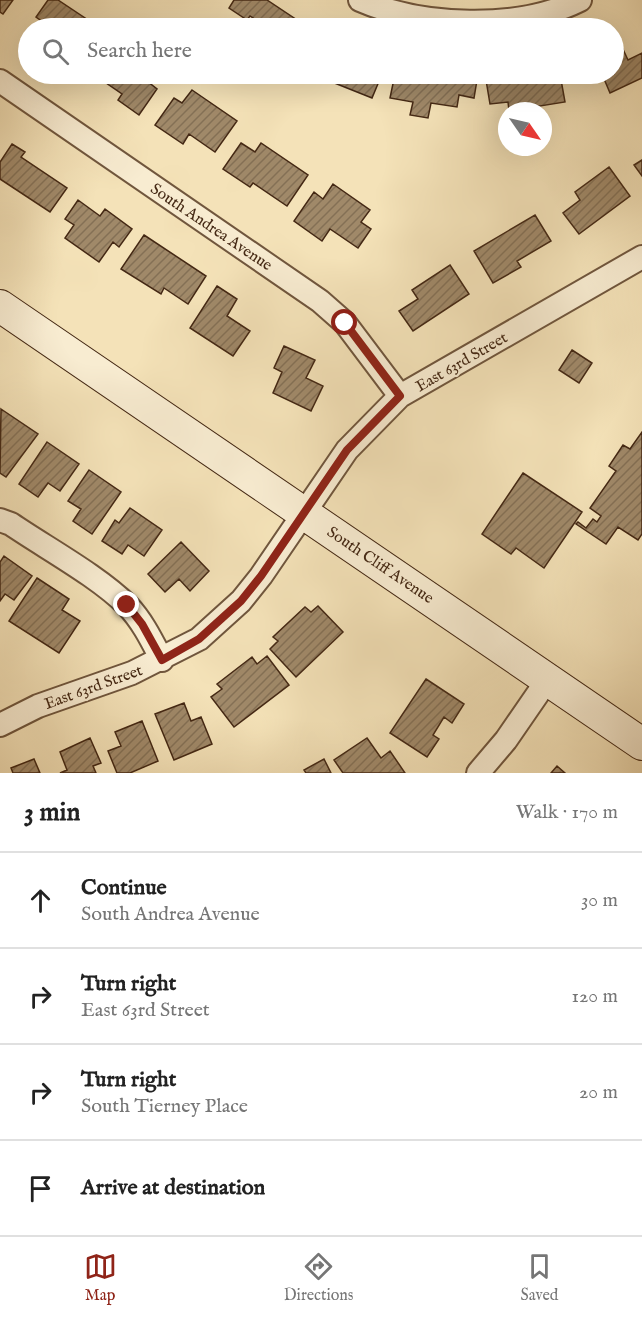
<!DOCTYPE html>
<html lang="en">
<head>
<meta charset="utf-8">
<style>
  :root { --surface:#fff; --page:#f2f2f2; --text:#222; --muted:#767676; --line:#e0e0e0; --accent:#8f2418 }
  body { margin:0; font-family:"IM FELL English",serif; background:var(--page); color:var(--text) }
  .compass { position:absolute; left:498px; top:102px; width:54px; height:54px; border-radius:50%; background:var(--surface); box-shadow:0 6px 24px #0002; rotate:124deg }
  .stop { position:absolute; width:18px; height:18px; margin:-14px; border:4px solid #8f2418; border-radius:50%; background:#fff }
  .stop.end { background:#8f2418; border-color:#fff; box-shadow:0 2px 6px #0008 }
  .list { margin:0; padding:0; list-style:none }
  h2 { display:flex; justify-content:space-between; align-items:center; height:78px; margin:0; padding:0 24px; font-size:26px }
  h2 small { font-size:20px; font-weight:400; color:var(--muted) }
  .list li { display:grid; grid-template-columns:39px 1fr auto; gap:18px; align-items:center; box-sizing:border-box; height:96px; padding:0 24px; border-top:2px solid var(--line) }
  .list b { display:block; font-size:22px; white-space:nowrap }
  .list p { margin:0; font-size:20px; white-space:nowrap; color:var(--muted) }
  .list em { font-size:20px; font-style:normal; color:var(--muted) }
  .icon { flex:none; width:33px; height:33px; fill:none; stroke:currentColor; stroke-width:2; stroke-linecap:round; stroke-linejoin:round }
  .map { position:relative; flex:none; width:642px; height:773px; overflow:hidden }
  .search { position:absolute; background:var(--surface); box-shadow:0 6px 24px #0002; left:18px; right:18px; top:18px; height:66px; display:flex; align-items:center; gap:15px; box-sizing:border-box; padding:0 21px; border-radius:33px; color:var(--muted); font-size:22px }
  .sheet { height:462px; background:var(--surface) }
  nav { display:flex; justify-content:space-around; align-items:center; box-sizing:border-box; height:84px; border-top:2px solid var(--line); background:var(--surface); font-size:16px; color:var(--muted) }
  nav a { display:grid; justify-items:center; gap:3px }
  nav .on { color:var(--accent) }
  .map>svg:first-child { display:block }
  .building { fill:url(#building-hatch); stroke:#442814; stroke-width:1.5 }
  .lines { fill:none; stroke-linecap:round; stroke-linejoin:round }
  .street-casing { stroke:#70563d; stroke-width:26 }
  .secondary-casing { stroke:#442814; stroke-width:34 }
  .street { stroke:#f8ecd1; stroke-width:22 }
  .secondary { stroke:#f8ecd1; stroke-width:32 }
  .route { stroke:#8f2418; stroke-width:8 }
  .labels { text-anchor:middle; stroke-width:4.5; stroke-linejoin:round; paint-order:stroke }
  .street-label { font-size:16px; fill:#442814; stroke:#f8ecd1 }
</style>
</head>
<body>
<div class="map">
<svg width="642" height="773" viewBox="0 0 642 773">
  <defs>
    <pattern id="building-hatch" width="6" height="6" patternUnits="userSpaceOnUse" patternTransform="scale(1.5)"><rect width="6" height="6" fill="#a08969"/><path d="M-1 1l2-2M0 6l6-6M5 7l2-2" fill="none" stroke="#847055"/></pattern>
  </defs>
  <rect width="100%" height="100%" fill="#f4e2b8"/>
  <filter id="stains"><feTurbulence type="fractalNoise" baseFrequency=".00333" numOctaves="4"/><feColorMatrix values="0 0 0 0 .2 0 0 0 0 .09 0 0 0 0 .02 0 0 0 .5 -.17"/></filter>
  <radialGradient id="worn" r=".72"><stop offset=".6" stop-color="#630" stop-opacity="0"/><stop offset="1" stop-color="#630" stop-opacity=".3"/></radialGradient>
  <!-- building -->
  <path class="building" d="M 0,0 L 13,0 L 3,14 L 0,12 Z
    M 48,0 L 58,0 L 88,20 L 83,28 L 49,28 L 50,27 L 36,17 Z
    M 234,0 L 267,0 L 297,20 L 292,28 L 255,28 L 259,22 L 250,16 L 247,20 L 229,8 Z
    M 615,32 L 628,60 L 642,53 L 642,78 L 610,93 L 602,74 L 614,74 Z
    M 93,74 L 138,74 L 157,89 L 139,115 L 118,100 L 122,94 Z
    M 329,74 L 382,74 L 372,98 L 327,80 Z
    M 395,74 L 428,74 L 444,78 L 445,74 L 478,74 L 474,98 L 459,95 L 457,107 L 431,103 L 428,118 L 410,115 L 413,102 L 390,98 Z
    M 485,74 L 560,74 L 565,102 L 509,111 L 508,102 L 490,104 Z
    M 576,74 L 598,74 L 580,82 Z
    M 192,90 L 237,121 L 215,152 L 189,134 L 183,144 L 155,125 L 174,98 L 182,103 Z
    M 241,143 L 255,152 L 261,143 L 308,175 L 287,206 L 253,183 L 250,187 L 223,169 Z
    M 12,144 L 25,152 L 21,157 L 67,188 L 50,212 L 0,179 L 0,162 Z
    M 642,160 L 642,176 L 634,165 Z
    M 609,167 L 630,196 L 579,234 L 563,213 L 580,200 L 575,192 Z
    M 333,184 L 370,210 L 361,222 L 371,229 L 358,248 L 330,229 L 322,241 L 294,221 L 314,192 L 323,199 Z
    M 78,200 L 100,216 L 105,209 L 132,229 L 119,247 L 113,242 L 99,262 L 65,238 L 74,225 L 65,219 Z
    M 535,215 L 551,241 L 517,261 L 521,267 L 493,283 L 474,251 Z
    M 144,235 L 206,276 L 188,304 L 164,288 L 161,294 L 121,269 Z
    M 450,265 L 469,294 L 413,331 L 399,311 L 418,299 L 412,290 Z
    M 217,286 L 237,299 L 227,316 L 250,331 L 233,356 L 190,328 Z
    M 284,346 L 315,360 L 306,378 L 323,386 L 311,411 L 273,393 L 282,372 L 274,368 Z
    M 572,350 L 592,363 L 579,383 L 559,370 Z
    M 1,409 L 38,434 L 6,477 L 0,473 Z
    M 642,432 L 642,534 L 638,540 L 618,527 L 606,544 L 576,524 L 578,522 L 586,528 L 593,519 L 597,522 L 601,516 L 590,508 L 616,471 L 609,466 L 623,445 L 630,449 Z
    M 47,442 L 79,464 L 60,491 L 48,483 L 38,497 L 19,484 Z
    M 89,470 L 121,492 L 92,534 L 73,521 L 81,509 L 68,501 Z
    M 523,473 L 582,512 L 544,568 L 516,548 L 511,554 L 482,534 Z
    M 130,508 L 162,530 L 144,556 L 128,545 L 122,554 L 102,541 L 115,520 L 119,523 Z
    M 181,542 L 209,571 L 190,591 L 179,579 L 165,592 L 148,574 Z
    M 4,556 L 32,576 L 14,600 L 5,594 L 0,601 L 0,562 Z
    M 37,578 L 69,599 L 62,610 L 80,621 L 59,653 L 9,621 Z
    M 318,606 L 343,632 L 296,677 L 270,649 L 278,641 L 273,637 L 305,607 L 311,612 Z
    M 267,656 L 289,685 L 234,727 L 211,697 L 222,689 L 217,684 L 252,657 L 257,664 Z
    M 426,679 L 464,704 L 452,723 L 444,717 L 433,735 L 439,739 L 427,757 L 390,733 Z
    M 184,703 L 191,721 L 201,717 L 212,744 L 174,760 L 155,714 Z
    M 142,721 L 158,761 L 130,773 L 117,773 L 108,751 L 121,746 L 115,732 Z
    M 90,738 L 101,763 L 93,766 L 96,773 L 60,773 L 67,770 L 60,752 Z
    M 367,738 L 381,758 L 390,751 L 405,773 L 343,773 L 334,760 Z
    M 34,759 L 40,773 L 13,773 L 11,768 Z
    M 324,759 L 331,773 L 306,773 L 304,770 Z
    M 557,766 L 565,773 L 551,773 Z"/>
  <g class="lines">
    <!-- street casing -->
    <g class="street-casing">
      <path id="street" d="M 360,0 C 422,27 518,31 580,0
        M 0,81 L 320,301 L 345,323 L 400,396
        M 0,520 L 11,524 C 46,548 98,576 128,606 C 143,622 152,641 162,660
        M 0,725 L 38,706 L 132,673 L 199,639 L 241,601 L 261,576 L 347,450 L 400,396 L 642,257
        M 478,773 L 506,740 L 548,679"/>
    </g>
    <!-- secondary casing -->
    <g class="secondary-casing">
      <path id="secondary" d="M 0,306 L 642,744"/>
    </g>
    <!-- street -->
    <use href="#street" class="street"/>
    <!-- secondary -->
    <use href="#secondary" class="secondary"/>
  </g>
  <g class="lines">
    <!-- route -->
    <path class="route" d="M 127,605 L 142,624 L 162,660 L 199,639 L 241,601 L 261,576 L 347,450 L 400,396 L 345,323"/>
  </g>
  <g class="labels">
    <!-- street labels -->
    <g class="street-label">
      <text transform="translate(212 226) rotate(34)" y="6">South Andrea Avenue</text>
      <text transform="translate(461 361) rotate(-30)" y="6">East 63rd Street</text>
      <text transform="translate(381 564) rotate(34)" y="6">South Cliff Avenue</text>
      <text transform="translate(93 686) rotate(-20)" y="6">East 63rd Street</text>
    </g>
  </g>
  <rect width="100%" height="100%" filter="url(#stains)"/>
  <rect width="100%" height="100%" fill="url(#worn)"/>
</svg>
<svg class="compass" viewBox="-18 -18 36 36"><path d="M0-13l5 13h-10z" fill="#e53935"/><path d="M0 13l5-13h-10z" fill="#767676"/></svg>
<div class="stop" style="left:345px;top:323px"></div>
<div class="stop end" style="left:127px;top:605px"></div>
<div class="search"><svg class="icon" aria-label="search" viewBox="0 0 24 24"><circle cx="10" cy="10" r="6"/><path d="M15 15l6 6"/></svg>Search here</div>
</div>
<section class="sheet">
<h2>3 min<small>Walk · 170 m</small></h2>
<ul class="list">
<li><svg class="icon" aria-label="ahead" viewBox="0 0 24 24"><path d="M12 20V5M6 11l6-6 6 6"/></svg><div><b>Continue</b><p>South Andrea Avenue</p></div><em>30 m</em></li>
<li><svg class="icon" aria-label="right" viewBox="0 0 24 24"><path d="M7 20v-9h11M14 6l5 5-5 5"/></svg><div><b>Turn right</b><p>East 63rd Street</p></div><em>120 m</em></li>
<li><svg class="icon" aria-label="right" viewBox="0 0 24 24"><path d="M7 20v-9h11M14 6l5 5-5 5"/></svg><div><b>Turn right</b><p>South Tierney Place</p></div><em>20 m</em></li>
<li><svg class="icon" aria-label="arrive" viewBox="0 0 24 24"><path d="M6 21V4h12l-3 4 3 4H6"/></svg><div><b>Arrive at destination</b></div></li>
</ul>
</section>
<nav>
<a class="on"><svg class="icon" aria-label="map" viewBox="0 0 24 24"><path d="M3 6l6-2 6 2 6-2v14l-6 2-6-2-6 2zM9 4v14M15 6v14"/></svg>Map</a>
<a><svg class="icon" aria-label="directions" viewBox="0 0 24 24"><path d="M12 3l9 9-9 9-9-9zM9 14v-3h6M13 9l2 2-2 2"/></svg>Directions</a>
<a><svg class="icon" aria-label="saved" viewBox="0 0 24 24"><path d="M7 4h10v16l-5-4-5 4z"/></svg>Saved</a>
</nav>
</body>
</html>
